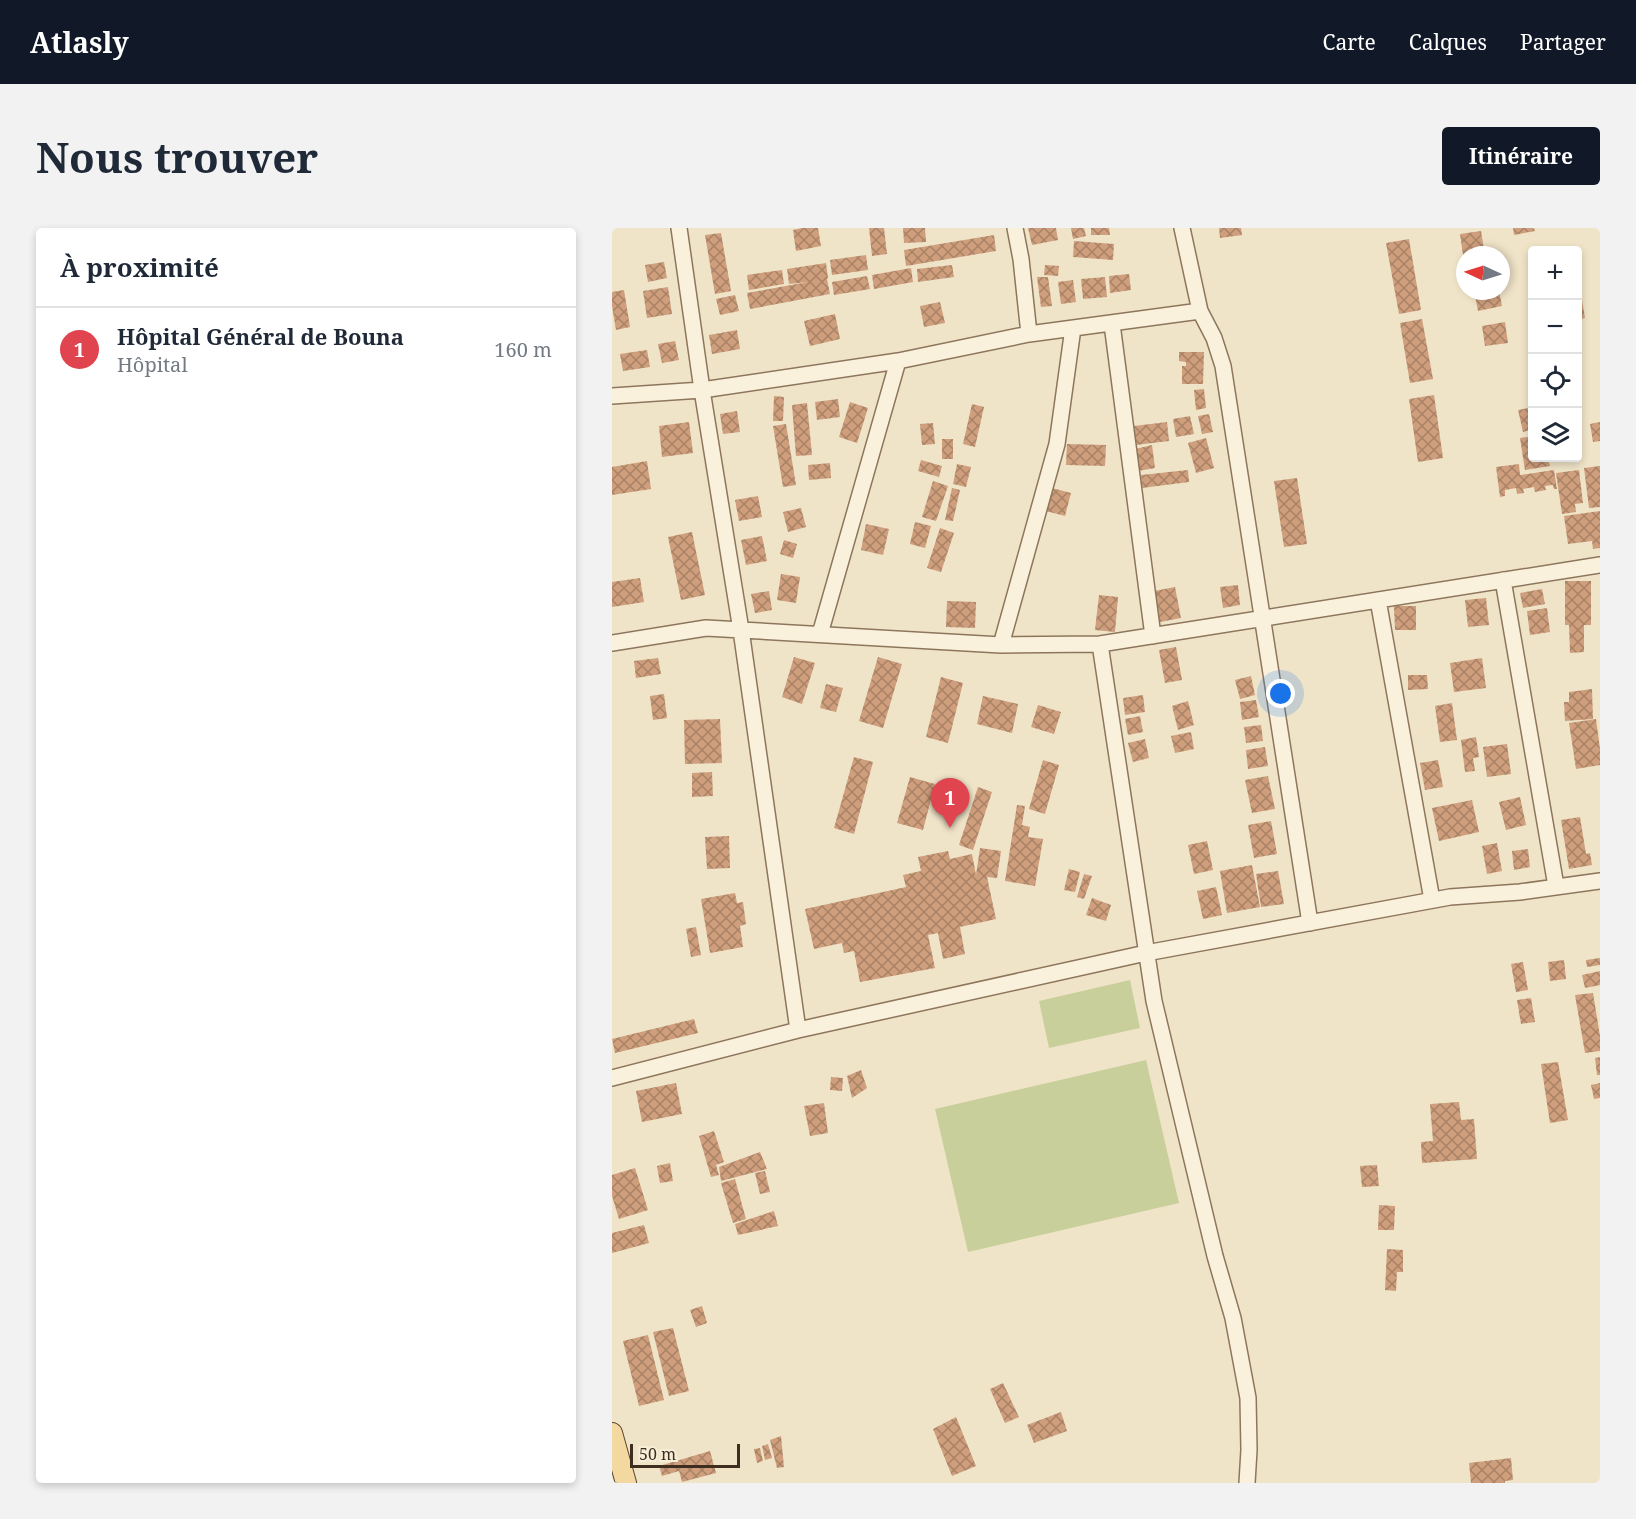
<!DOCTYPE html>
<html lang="fr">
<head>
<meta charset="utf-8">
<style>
  :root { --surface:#fff; --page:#f2f2f3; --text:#1f2937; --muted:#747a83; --line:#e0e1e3; --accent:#111827 }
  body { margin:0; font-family:"Noto Serif",serif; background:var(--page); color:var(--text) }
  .controls { position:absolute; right:18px; top:18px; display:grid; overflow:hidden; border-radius:6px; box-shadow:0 3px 9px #0003 }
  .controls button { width:54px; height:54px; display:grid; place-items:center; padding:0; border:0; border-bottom:2px solid var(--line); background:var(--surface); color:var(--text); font:30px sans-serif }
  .compass { position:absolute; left:844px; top:18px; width:54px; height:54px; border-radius:50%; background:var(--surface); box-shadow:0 3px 9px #0003; rotate:274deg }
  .scale { position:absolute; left:18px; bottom:15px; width:110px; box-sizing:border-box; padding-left:6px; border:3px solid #3d2e20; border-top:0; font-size:16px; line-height:21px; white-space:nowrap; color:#3d2e20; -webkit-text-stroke:4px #f7eed8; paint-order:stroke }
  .you { position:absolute; left:669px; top:466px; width:21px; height:21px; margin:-15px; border:4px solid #fff; border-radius:50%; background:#1a73e8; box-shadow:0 0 0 9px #1a73e833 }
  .badge { display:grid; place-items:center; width:39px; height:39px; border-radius:50%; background:var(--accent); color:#fff; font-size:20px; font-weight:700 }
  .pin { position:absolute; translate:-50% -50px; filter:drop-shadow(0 2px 3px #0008) }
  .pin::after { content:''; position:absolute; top:32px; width:21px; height:18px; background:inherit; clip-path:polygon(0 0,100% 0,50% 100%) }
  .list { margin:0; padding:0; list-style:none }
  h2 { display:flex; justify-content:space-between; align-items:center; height:78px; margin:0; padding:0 24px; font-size:26px }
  h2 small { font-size:20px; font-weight:400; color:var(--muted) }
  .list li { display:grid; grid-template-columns:39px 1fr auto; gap:18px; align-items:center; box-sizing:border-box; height:84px; padding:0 24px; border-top:2px solid var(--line) }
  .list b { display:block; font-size:22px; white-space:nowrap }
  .list p { margin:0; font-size:20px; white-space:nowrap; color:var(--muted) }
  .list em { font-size:20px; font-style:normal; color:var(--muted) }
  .icon { flex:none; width:33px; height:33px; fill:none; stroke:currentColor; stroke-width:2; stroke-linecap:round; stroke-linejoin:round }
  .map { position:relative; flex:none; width:988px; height:1255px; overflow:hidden; border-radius:6px }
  header { display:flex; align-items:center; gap:36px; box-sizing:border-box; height:84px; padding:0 30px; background:var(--accent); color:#fff }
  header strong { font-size:28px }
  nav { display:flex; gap:33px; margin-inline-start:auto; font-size:21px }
  .intro { display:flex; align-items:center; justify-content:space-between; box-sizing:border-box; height:144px; padding:0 36px }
  h1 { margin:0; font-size:42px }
  .button { padding:15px 27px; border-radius:6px; background:var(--accent); color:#fff; font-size:21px; font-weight:700 }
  main { display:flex; gap:36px; padding:0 36px }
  aside { flex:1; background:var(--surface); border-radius:6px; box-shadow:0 3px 9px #0003 }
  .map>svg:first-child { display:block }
  .garden { fill:#c9cf9b }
  .building { fill:url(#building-cross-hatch) }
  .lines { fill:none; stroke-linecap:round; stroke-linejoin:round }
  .minor-casing { stroke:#8d765c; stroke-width:18 }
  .major-casing { stroke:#5b4430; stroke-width:22 }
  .minor { stroke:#faf1dc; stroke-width:15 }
  .major { stroke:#f3d9a0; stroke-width:20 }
</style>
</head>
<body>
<header>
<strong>Atlasly</strong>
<nav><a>Carte</a><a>Calques</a><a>Partager</a></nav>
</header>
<div class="intro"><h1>Nous trouver</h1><a class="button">Itinéraire</a></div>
<main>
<aside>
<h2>À proximité<small></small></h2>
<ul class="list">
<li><span class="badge" style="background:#e0444e">1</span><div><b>Hôpital Général de Bouna</b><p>Hôpital</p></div><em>160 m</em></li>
</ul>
</aside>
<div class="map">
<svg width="988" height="1255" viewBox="0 0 988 1255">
  <defs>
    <pattern id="building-cross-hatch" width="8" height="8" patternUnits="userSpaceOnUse" patternTransform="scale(1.5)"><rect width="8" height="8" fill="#cf9f7d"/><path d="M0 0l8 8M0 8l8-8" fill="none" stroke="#a98266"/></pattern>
  </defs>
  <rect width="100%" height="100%" fill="#f0e4c8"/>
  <!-- garden -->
  <path class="garden" d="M 518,752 L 528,800 L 437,820 L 427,773 Z
    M 534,832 L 567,975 L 356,1024 L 323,881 Z"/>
  <!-- building -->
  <path class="building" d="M 190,0 L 206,0 L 209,18 L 184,23 L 181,2 Z
    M 257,0 L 272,0 L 275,26 L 260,28 Z
    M 291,0 L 313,0 L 314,14 L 292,15 Z
    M 416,0 L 444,0 L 446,12 L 420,17 Z
    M 459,0 L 472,0 L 474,8 L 461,11 Z
    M 479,0 L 497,0 L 498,7 L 479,7 Z
    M 607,0 L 629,0 L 630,7 L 608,10 Z
    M 901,0 L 922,0 L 923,3 L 902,7 Z
    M 869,3 L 873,27 L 851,27 L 848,6 Z
    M 109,5 L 119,63 L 103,66 L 93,7 Z
    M 382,7 L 384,23 L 294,38 L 292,22 Z
    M 797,11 L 809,82 L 787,86 L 774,15 Z
    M 462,13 L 502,16 L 501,32 L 461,29 Z
    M 254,27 L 256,42 L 220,47 L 218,32 Z
    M 52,34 L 55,50 L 36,54 L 33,37 Z
    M 214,35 L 216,50 L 215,51 L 218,66 L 138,81 L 135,65 L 196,54 L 177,56 L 175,41 Z
    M 340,37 L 342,49 L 306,54 L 305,41 Z
    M 433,37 L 447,38 L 446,48 L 432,47 Z
    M 299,40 L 301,54 L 262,61 L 260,47 Z
    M 170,42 L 172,56 L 137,62 L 135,47 Z
    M 517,46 L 519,62 L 498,65 L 497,48 Z
    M 255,48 L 258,61 L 222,67 L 220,54 Z
    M 425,49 L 436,49 L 440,78 L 429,79 Z
    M 493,49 L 495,69 L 471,71 L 469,51 Z
    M 461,52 L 464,74 L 449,76 L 446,54 Z
    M 966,54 L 967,54 L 973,90 L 966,92 Z
    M 56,59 L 60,86 L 35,90 L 31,63 Z
    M 12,62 L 18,99 L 4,102 L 0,78 L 0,64 Z
    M 862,63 L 887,63 L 890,78 L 866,83 Z
    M 123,67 L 127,83 L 108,87 L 104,71 Z
    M 328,74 L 333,95 L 312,99 L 308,78 Z
    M 223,86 L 228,111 L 198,118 L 192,93 Z
    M 810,91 L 821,151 L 798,155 L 788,95 Z
    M 893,94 L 896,115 L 873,118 L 870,98 Z
    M 125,102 L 128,121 L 100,126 L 97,107 Z
    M 63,113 L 67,132 L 50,135 L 46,116 Z
    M 35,122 L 38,139 L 11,143 L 8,126 Z
    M 567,124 L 592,124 L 591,156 L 570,156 L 570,138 L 574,138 L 574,134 L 567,133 Z
    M 592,161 L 594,180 L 584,182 L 582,162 Z
    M 822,167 L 831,230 L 806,234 L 797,171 Z
    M 162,168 L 172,169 L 171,193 L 161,193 Z
    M 226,171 L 228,189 L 205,192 L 203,174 Z
    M 238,174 L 256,180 L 245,215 L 227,209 Z
    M 195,175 L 200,227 L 184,228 L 180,177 Z
    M 360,176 L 372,179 L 363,219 L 351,216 Z
    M 921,179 L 921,201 L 911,204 L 906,182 Z
    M 125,183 L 128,204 L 111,206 L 108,186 Z
    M 597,186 L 601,204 L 590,206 L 586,188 Z
    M 578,188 L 582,206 L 564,209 L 561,191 Z
    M 77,194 L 81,225 L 50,229 L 47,198 Z
    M 555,194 L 557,213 L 524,217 L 522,198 Z
    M 988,194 L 988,213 L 981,214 L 978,196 Z
    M 321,195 L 323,216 L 310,217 L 308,196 Z
    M 174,196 L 184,257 L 171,259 L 161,198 Z
    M 921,208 L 921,230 L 936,230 L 938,238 L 913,242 L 908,210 Z
    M 594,210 L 602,240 L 584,245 L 576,215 Z
    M 330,211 L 341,211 L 341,231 L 330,231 Z
    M 455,216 L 494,217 L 493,238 L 454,237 Z
    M 540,217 L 543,240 L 526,243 L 523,221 Z
    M 309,232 L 330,238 L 327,249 L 306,243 Z
    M 35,233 L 39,261 L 0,267 L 0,239 Z
    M 218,235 L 219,250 L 197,252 L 196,237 Z
    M 345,236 L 359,239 L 354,259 L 341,256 Z
    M 907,236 L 908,247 L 942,242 L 945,261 L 942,261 L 941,257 L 933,258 L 934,262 L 923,264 L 922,259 L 911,261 L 912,265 L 905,266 L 904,260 L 893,262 L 893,268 L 888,269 L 884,239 Z
    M 988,238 L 988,279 L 977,280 L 972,240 Z
    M 576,242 L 577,254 L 530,260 L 529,247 Z
    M 967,242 L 971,275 L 963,276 L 964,284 L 950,286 L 944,245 Z
    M 685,250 L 695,316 L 672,319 L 662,253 Z
    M 321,253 L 336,258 L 324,293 L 310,289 Z
    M 340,260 L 348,262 L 341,293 L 333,292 Z
    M 440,260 L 459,265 L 453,288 L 434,283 Z
    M 146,268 L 150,289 L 127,293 L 123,272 Z
    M 189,280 L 194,299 L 176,304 L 171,284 Z
    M 988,283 L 988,320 L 981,321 L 980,313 L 956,316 L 952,288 Z
    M 303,294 L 319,298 L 313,320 L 298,316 Z
    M 254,296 L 277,301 L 271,327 L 249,322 Z
    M 328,300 L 342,305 L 329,344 L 315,340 Z
    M 80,304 L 93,367 L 69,372 L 56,309 Z
    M 150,308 L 155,333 L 134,337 L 129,312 Z
    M 172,312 L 185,316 L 181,330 L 168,326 Z
    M 169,346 L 188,349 L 184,375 L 165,372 Z
    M 28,350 L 32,374 L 0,379 L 0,354 Z
    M 953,353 L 979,353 L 979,397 L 972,397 L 972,424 L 958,425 L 957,397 L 953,397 Z
    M 626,357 L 628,377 L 611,380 L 608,359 Z
    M 563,359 L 569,390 L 548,394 L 542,363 Z
    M 930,361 L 933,376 L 911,380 L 908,365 Z
    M 157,363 L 160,382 L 143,385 L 139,366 Z
    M 487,367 L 506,369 L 503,404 L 483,402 Z
    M 874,370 L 877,397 L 856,399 L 853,372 Z
    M 335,373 L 364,374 L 363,400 L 334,399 Z
    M 782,378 L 804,378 L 804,402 L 783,402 Z
    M 935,380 L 938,404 L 918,407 L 915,383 Z
    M 564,419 L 570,452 L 553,455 L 547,422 Z
    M 182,429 L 203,435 L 190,476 L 170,469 Z
    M 266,429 L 290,436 L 271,500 L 247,493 Z
    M 46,430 L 49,446 L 24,450 L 22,433 Z
    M 870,430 L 874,460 L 842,464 L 838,435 Z
    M 796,447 L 815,447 L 816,461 L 796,462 Z
    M 639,448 L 643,467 L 628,471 L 623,452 Z
    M 329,449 L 351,455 L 336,515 L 314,509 Z
    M 214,456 L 231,460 L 224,484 L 208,480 Z
    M 980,461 L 981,491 L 953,493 L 952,474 L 957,474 L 957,464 Z
    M 52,466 L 55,490 L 41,492 L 38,468 Z
    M 531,467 L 533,484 L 513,487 L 511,470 Z
    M 371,468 L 406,476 L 400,505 L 365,496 Z
    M 644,472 L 647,489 L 630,492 L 628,474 Z
    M 576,473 L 582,497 L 566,502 L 560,478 Z
    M 840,475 L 845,512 L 828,514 L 823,478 Z
    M 426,477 L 449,484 L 442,506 L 419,499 Z
    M 528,488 L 531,504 L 516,507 L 513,491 Z
    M 108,491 L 110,535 L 73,536 L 72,492 Z
    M 984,491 L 988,521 L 988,537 L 964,541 L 957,495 Z
    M 649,497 L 651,513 L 634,515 L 632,499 Z
    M 579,504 L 582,521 L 563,525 L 559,508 Z
    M 864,509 L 867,529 L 861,530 L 863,543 L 853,544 L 849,512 Z
    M 533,511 L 537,530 L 521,534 L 516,515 Z
    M 895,516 L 899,546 L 875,549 L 871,519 Z
    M 653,519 L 656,538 L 636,541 L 634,522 Z
    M 242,529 L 261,534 L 242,606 L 222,600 Z
    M 431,532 L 447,537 L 433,586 L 417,581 Z
    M 826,532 L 831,559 L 813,562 L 808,535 Z
    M 100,544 L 101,568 L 80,569 L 80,545 Z
    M 656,548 L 663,581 L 640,585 L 633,552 Z
    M 298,549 L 323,556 L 311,602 L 285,595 Z
    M 366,559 L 380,564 L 361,622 L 347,617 Z
    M 908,569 L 914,597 L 894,602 L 887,574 Z
    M 860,572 L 867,604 L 827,613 L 820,580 Z
    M 405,577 L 413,578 L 410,597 L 418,599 L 416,609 L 431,611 L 423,658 L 393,653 Z
    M 968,589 L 974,626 L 978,625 L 980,637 L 957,641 L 949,592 Z
    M 659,593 L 665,626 L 642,630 L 636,597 Z
    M 117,608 L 118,640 L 95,641 L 93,609 Z
    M 595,613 L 601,642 L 582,646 L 576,617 Z
    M 885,615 L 890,643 L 875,646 L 870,618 Z
    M 368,620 L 389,623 L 385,650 L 375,649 L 384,691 L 348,699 L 353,726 L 331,731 L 326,705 L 316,707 L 323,740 L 248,754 L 242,723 L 232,725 L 230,715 L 202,721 L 193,681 L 294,659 L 291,647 L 309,643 L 306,629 L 336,623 L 338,631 L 360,626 L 364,647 Z
    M 916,621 L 918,639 L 902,642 L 900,623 Z
    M 640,637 L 648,679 L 615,685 L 608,643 Z
    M 457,641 L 468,644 L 463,664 L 452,662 Z
    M 666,643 L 672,676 L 649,679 L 644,646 Z
    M 472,646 L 480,648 L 472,671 L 465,669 Z
    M 604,659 L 610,687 L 591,691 L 585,663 Z
    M 123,665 L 125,675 L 131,674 L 134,696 L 128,698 L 131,719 L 98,725 L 89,671 Z
    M 480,670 L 499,677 L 494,693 L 474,687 Z
    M 84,699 L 89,727 L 79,729 L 74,701 Z
    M 988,730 L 988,737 L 975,739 L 974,732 Z
    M 952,732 L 954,751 L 938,753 L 936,734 Z
    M 911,734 L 916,762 L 904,764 L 899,736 Z
    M 988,743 L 988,757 L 973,760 L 970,747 Z
    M 981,765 L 988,808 L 988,823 L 973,825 L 963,767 Z
    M 919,770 L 923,794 L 909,796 L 905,772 Z
    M 82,791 L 86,805 L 3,825 L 0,811 Z
    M 988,829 L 988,847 L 985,847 L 983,830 Z
    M 946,834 L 956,892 L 938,895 L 929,836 Z
    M 249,842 L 255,860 L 240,870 L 235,848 Z
    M 219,849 L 231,850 L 230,863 L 218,862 Z
    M 64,855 L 70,886 L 30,894 L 24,863 Z
    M 988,855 L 988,870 L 982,871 L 979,857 Z
    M 847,874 L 849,892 L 862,891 L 865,931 L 810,935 L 809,914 L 821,913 L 818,876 Z
    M 212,875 L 216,905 L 198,908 L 192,878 Z
    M 102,903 L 112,934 L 104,937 L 107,947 L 99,949 L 87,908 Z
    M 148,924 L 155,941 L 109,953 L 107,939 Z
    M 58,935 L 61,953 L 48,955 L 45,938 Z
    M 765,937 L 767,958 L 750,959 L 748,938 Z
    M 23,940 L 36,982 L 7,991 L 0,968 L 0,947 Z
    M 153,943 L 158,964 L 148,966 L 143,945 Z
    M 123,951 L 134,991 L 121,995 L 109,955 Z
    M 767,977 L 783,978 L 782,1002 L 766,1002 Z
    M 162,983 L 166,998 L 126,1007 L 123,996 Z
    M 32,997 L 37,1015 L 0,1025 L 0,1005 Z
    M 775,1021 L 791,1022 L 791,1044 L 785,1044 L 784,1063 L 773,1062 Z
    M 90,1078 L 95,1095 L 84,1099 L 78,1082 Z
    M 61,1100 L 77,1163 L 57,1168 L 41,1104 Z
    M 36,1107 L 52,1172 L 27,1178 L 11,1113 Z
    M 391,1155 L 407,1189 L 393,1195 L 378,1161 Z
    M 449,1184 L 455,1203 L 422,1215 L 415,1197 Z
    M 344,1189 L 364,1238 L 340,1248 L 321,1201 Z
    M 169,1208 L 172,1239 L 165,1240 L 158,1212 Z
    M 156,1216 L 160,1230 L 153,1232 L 150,1218 Z
    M 148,1220 L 151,1233 L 145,1235 L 142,1221 Z
    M 98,1223 L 104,1245 L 70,1254 L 67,1243 L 50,1248 L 47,1238 Z
    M 899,1230 L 901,1252 L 893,1253 L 893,1255 L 859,1255 L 857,1235 Z"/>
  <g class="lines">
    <!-- minor casing -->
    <g class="minor-casing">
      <path id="minor" d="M 67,0 L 90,162 L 129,402 L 186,802
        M 403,0 L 409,31 L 417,106
        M 570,0 L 588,83 L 602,110 L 611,138 L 698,695
        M 500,96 L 541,408
        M 0,168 L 90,162 L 286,133 L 417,106 L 588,83
        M 891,352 L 944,658
        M 766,372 L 820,672
        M 208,406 L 286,133
        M 0,415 L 94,400 L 389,417 L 488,416 L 988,337
        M 488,416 L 542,773 L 603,1028 L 621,1090 L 636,1170 L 637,1222 L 635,1255
        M 389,417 L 445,216 L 461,100
        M 0,850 L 186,802 L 534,725 L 838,669 L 908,664 L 988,653"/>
    </g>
    <!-- major casing -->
    <g class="major-casing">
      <path id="major" d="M 0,1205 L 14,1255"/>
    </g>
    <!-- minor -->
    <use href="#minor" class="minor"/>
    <!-- major -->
    <use href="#major" class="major"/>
  </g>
</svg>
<div class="controls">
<button>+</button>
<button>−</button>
<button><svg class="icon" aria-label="locate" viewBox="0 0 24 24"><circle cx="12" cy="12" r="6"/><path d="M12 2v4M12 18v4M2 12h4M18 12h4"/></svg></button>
<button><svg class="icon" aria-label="layers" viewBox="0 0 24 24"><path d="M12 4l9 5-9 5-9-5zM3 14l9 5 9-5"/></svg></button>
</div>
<svg class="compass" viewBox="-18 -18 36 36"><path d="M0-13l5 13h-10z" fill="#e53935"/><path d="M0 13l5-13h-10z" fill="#747a83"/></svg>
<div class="scale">50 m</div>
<div class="you"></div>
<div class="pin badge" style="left:338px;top:600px;background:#e0444e">1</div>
</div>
</main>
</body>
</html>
